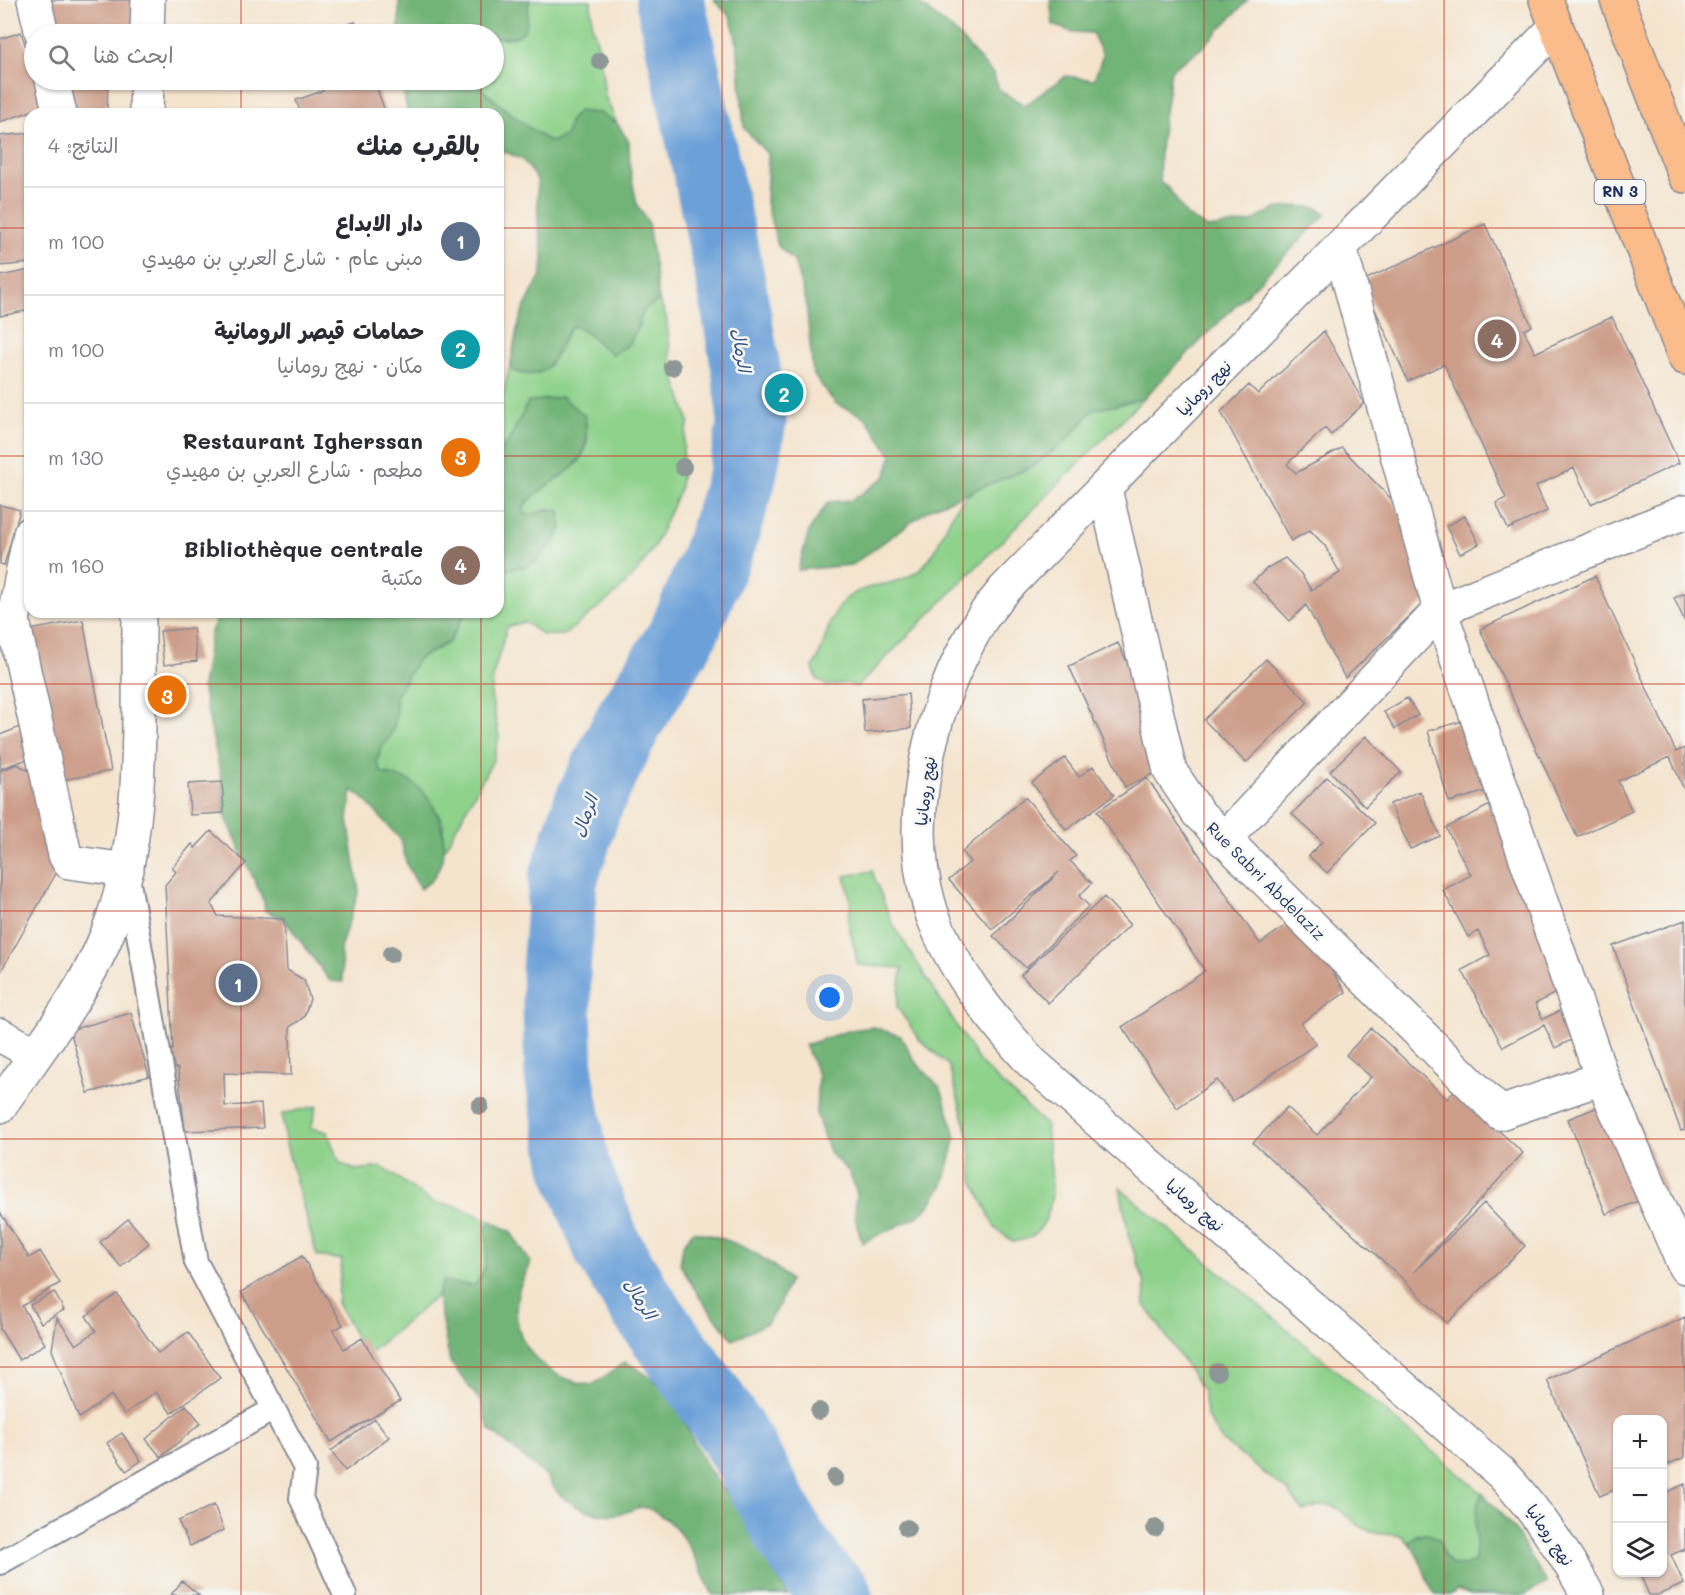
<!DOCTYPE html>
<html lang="ar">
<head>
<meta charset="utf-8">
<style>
  :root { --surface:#fff; --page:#f2f2f3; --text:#2b2b33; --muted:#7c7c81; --line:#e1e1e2; --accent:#1a73e8 }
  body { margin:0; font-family:Mali,"Playpen Sans Arabic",sans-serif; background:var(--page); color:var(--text); direction:rtl }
  .controls { position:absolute; right:18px; bottom:18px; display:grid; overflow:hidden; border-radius:12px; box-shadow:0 2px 4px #0004 }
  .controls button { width:54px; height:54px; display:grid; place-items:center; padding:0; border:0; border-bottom:2px solid var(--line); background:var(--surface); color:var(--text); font:30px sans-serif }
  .you { position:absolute; left:830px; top:998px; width:21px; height:21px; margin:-15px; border:4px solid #fff; border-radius:50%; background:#1a73e8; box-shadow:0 0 0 9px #1a73e833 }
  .badge { display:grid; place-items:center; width:39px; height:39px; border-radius:50%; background:var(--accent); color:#fff; font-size:20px; font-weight:700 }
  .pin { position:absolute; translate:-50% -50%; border:3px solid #fff; box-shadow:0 2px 6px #0006 }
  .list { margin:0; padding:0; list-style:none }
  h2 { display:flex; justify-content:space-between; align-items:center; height:78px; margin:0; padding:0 24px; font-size:26px }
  h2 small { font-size:20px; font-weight:400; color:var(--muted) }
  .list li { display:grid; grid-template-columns:39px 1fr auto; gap:18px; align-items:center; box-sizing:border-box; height:108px; padding:0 24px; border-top:2px solid var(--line) }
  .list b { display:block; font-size:22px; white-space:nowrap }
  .list p { margin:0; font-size:20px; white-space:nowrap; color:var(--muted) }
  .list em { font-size:20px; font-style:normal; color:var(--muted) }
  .icon { flex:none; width:33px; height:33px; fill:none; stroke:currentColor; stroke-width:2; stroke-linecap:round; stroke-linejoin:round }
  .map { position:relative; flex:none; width:1685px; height:1595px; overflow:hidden; direction:ltr }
  .search { position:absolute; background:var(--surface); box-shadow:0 2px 4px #0004; left:24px; top:24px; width:480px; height:66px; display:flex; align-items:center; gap:15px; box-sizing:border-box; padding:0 21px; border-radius:33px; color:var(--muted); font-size:22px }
  .panel { position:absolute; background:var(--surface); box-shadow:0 2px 4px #0004; left:24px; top:108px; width:480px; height:510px; border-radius:18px; direction:rtl }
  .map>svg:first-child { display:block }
  .green { fill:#8ed28b; stroke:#548074; stroke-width:1.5 }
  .forest { fill:#72b477; stroke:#46726a; stroke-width:1.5 }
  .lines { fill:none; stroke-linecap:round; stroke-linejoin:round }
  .river { stroke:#6ca0d8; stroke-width:69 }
  .building { fill:#cd9f8b }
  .service-casing { stroke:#888a96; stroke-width:26 }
  .minor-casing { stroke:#888a96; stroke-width:36 }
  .tertiary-casing { stroke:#888a96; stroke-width:36 }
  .primary-casing { stroke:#888a96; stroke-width:36 }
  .service { stroke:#fff; stroke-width:22 }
  .minor { stroke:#fff; stroke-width:33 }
  .tertiary { stroke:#fff; stroke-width:33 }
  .primary { stroke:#f9bc8a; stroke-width:33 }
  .tree { fill:#8d9796 }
  .grid { fill:none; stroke:#c8321e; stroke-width:1.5; stroke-opacity:0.55 }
  .labels { text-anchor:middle; stroke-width:5; stroke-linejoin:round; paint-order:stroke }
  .shield { fill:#f6f6f2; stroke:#5d6b8a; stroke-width:1.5 }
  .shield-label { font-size:15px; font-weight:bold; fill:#1b2f5e }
  .street-label { font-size:16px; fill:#1b2f5e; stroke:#f6f6f2 }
  .water-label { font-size:18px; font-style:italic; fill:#375789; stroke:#f6f6f2 }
</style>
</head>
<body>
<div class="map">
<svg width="1685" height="1595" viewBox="0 0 1685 1595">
  <rect width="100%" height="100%" fill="#f6f6f2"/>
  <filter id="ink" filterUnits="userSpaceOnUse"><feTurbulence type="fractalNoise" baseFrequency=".0167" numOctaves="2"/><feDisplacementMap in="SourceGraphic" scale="12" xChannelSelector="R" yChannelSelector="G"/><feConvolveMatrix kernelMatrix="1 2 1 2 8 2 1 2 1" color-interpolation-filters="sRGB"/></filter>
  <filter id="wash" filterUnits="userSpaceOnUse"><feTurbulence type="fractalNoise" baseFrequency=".008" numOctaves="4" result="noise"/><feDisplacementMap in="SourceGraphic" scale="24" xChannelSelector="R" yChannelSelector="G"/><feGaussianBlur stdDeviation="1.35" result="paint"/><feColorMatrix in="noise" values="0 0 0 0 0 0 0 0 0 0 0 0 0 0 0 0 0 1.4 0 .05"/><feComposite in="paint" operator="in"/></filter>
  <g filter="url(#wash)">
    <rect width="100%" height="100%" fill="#f4e4cd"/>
    <!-- green -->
    <path class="green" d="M 529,0 L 591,0 L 592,25 L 599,47 L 605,96 L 617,123 L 599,113 L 570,122 L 566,135 L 552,142 C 540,138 480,90 473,80 L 494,80 L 494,37 L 506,39 L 528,12 Z
      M 659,300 L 666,316 L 672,367 L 689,422 L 684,441 L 680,488 L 672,507 L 654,547 L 637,572 L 613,596 L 564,635 L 543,635 L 524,622 L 507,627 L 494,672 L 491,695 L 499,737 L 493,760 L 443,852 L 443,823 L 430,801 L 411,782 L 381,772 L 377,762 L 381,748 L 390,737 L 396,720 L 396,695 L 418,659 L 449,642 L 466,612 L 498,612 L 498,570 L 525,567 L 550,508 L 534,515 L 524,515 L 524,505 C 532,497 540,488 550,482 C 572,468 584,466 588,436 L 520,417 L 509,441 L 498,452 L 498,402 L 504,391 L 511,362 L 513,371 L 555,357 L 562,340 L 572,326 L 584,329 L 595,339 L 636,333 L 644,310 Z
      M 1143,399 L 857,687 L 847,683 L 827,686 L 816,678 L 813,667 C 827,646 826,615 847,598 C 867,582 898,587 919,570 C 945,548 945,506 976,489 C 993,479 1014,477 1031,467 C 1056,453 1076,429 1095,408 C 1112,409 1126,400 1143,399 Z
      M 872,871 L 892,923 L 980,1063 L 1046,1125 C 1048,1159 1065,1212 1031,1237 C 1027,1240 1019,1240 1013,1242 L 995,1228 L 973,1181 L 969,1138 L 949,1066 L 920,1040 L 897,1007 L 902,968 L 858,965 L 848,922 L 851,903 L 845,876 Z
      M 317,1106 L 311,1128 L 327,1132 L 340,1163 L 355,1170 L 382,1167 L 432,1202 L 456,1206 L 493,1222 L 487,1226 C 487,1246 490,1273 473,1286 L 443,1281 L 437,1296 L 366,1356 L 337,1303 L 342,1260 L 317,1256 L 285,1141 L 282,1114 Z
      M 1120,1188 L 1483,1494 C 1472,1505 1478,1544 1476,1561 L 1464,1566 L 1452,1565 L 1444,1556 L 1439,1539 L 1417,1534 L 1408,1543 L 1402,1536 C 1392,1534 1378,1535 1369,1531 C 1338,1518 1345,1495 1303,1511 L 1288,1491 L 1221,1440 L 1206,1415 L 1203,1391 L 1144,1303 L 1145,1284 L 1130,1240 Z"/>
    <!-- forest -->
    <path class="forest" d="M 399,0 L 529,0 C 526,32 528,40 494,37 L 494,34 L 399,34 Z
      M 714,0 L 914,0 L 953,30 L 993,74 L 1000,91 L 1025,105 L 1066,76 L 1094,80 L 1103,55 L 1092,33 L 1072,32 L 1053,25 L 1050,0 L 1248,0 L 1202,48 L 1171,70 C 1167,108 1157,144 1160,182 L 1169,189 L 1187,216 L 1208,228 L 1251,222 L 1274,209 L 1297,206 L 1317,208 L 1326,214 L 1143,399 C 1126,400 1112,409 1095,408 L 1068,439 L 1031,467 L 931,508 L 852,565 L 798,570 L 809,531 L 828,502 L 852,500 L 885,477 L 892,456 L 865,417 L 836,404 L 813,374 L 806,302 L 794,261 L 778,246 L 766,203 L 768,155 L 744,128 L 737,43 L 731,18 Z
      M 401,80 L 473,80 C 480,90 540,138 552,142 L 566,135 L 569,122 L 578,111 L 599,113 L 617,123 L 629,142 L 630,169 L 637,205 L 648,222 L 659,300 L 644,310 L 630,344 L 613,354 C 597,346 591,331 572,326 C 554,350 553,386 513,371 L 511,362 L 517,329 L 523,310 L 542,273 L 543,256 L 538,223 L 537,179 L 523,160 L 506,152 L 498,153 L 498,114 L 408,114 Z
      M 562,397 L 585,416 C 594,475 557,470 524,505 L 525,515 C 538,515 546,507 560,511 L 562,528 L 556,539 L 535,562 L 525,567 L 498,570 L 498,452 L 509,441 L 528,402 Z
      M 221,612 L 466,612 L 449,642 L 418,659 L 396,695 L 396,720 L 390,737 L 381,748 L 377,762 L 381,772 C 390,776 403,777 411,782 C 441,802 454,847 434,877 C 431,882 424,886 420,889 L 407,865 L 401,840 L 364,799 L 352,790 L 348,819 L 359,891 L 340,948 L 343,982 L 330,981 L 284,919 L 265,911 L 264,902 L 224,813 L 222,781 L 202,686 L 211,631 Z
      M 873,1027 L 901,1036 L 914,1060 L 941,1089 L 956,1137 L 944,1183 L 930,1205 L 917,1217 L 862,1243 L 855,1217 L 856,1190 L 849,1172 L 829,1152 L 816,1113 L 818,1075 L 805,1045 L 850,1030 Z
      M 493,1222 L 510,1231 L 531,1263 C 527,1273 520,1283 518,1293 C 508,1343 544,1379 592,1385 L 625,1362 C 682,1390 680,1423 710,1471 C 721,1488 736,1502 746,1519 C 761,1544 772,1570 788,1595 L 713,1595 C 699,1568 687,1532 660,1515 C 638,1499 636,1512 618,1514 C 592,1517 559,1503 548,1478 L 489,1429 L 481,1402 L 450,1362 L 437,1296 L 443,1281 L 473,1286 C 490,1273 487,1246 486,1226 Z
      M 693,1231 C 732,1239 761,1252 790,1280 L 780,1303 L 767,1323 L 733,1340 L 700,1298 L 680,1264 L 683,1245 Z
      M 1483,1494 L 1513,1527 L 1547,1583 L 1524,1595 L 1471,1595 L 1457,1590 L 1450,1595 L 1436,1595 C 1422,1577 1425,1560 1408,1543 C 1419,1533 1426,1531 1439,1539 L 1444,1556 L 1452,1565 L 1464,1566 L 1475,1561 C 1478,1543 1471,1505 1483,1494 Z"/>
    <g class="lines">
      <!-- river -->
      <path class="river" d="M 670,0 L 730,277 L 746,369 L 752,421 L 742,477 L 721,544 L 683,634 L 630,719 L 588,804 L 563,880 L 556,971 L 559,1076 L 575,1165 L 608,1248 L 645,1309 L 707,1394 L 741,1447 L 794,1543 L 822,1581 L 838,1595"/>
    </g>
    <g id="blocks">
      <!-- building -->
      <path class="building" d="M 47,0 L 138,0 L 137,34 L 56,34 Z
        M 355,22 L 359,34 L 320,34 Z
        M 21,32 L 46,106 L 0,122 L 0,39 Z
        M 68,80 L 108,80 L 107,114 L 69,114 Z
        M 255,80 L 279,80 L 260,89 Z
        M 320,80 L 374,80 L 385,111 L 376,114 L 301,114 L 296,100 L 323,91 Z
        M 30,133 L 30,263 L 0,266 L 0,136 Z
        M 1485,224 L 1532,326 L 1524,330 L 1535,353 L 1612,317 L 1679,463 L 1591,504 L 1574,468 L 1536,486 L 1547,511 L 1508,529 L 1496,503 L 1506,498 L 1444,364 L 1408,381 L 1362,281 Z
        M 30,270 L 30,310 L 0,316 L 0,276 Z
        M 1324,331 L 1364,403 L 1331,435 L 1325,428 L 1287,464 L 1296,473 L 1342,448 L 1394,502 L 1441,586 L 1345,678 L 1306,605 L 1290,621 L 1253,582 L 1267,568 L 1285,558 L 1301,574 L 1311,590 L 1340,573 L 1325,546 L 1310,530 L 1291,541 L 1221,412 L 1249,385 L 1258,394 Z
        M 0,505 L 20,510 L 4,565 L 0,564 Z
        M 1465,516 L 1479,544 L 1460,554 L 1446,526 Z
        M 1595,576 L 1676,752 L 1685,748 L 1685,792 L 1670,757 L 1618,781 L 1632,811 L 1577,837 L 1480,629 Z
        M 1685,593 L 1685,622 L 1674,598 Z
        M 83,620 L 111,771 L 57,781 L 29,630 Z
        M 193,628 L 197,661 L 164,665 L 160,631 Z
        M 1118,643 L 1175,764 L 1125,787 L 1069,666 Z
        M 1266,659 L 1308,702 L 1246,763 L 1204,720 Z
        M 908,694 L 911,728 L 865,733 L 862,699 Z
        M 1407,698 L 1418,715 L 1395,729 L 1384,712 Z
        M 1476,717 L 1497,788 L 1449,802 L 1428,731 Z
        M 25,725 L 36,756 L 0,769 L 0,735 Z
        M 1366,736 L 1401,772 L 1365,807 L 1330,771 Z
        M 1065,758 L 1079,777 L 1093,766 L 1114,795 L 1066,830 L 1032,783 Z
        M 17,764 L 35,774 L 58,870 L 0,973 L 0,771 Z
        M 1327,777 L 1375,823 L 1327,873 L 1309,856 L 1322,842 L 1292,814 Z
        M 1147,778 L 1260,944 L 1296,918 L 1346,992 L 1301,1023 L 1316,1044 L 1232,1101 L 1217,1080 L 1177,1108 L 1122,1027 L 1205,971 L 1097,811 Z
        M 222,782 L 224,813 L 190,815 L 188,784 Z
        M 1420,791 L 1440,836 L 1410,849 L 1390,804 Z
        M 1507,796 L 1583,978 L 1535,1004 L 1543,1019 L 1580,1001 L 1594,1029 L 1555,1048 L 1544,1025 L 1503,1047 L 1462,970 L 1490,955 L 1478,931 L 1468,937 L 1443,890 L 1471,875 L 1446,828 Z
        M 1025,797 L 1076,856 L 1070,861 L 1092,883 L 1079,896 L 1089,906 L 1026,968 L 993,936 L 1059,872 L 992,929 L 949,880 L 970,862 L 962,852 Z
        M 211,831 L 246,863 L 211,904 L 218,916 L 284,919 L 287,970 L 304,980 L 310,999 L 304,1017 L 290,1027 L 291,1075 L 224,1073 L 225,1106 L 261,1104 L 263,1128 L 185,1131 L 178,1069 L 170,1065 L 170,1050 L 173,1050 L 165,885 L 176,872 L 172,868 L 192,844 L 195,848 Z
        M 1104,897 L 1130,925 L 1048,1003 L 1021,975 Z
        M 1685,920 L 1685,1130 L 1681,1131 L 1613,946 Z
        M 131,1013 L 149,1076 L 88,1093 L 70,1030 Z
        M 1371,1028 L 1447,1099 L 1455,1090 L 1523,1153 L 1413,1273 L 1484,1203 L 1525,1246 L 1447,1323 L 1405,1281 L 1253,1143 L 1287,1107 L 1317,1135 L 1371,1077 L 1346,1055 Z
        M 1628,1095 L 1666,1190 L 1606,1214 L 1568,1119 Z
        M 0,1212 L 29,1258 L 40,1251 L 60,1283 L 22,1306 L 45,1344 L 19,1360 L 0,1329 Z
        M 128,1219 L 149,1243 L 121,1267 L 100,1242 Z
        M 302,1256 L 343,1325 L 333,1330 L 344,1349 L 362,1338 L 400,1401 L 331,1442 L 241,1292 Z
        M 54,1292 L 64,1310 L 41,1323 L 30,1305 Z
        M 117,1294 L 158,1353 L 188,1332 L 220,1378 L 171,1413 L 156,1392 L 124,1414 L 111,1395 L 79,1418 L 52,1350 L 57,1318 L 76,1345 L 96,1331 L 86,1316 Z
        M 1685,1317 L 1685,1457 L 1662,1467 L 1662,1420 L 1618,1420 L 1618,1488 L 1600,1496 L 1547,1380 Z
        M 186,1405 L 201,1423 L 161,1457 L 146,1439 Z
        M 375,1419 L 389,1437 L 345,1471 L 331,1451 Z
        M 122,1433 L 141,1461 L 126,1471 L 107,1443 Z
        M 1685,1484 L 1685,1549 L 1671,1555 L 1684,1584 L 1658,1595 L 1649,1595 L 1639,1572 L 1662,1572 L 1662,1494 Z
        M 214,1505 L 224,1530 L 190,1546 L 178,1521 Z
        M 182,1581 L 199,1595 L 171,1595 Z"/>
    </g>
  </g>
  <g filter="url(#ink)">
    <use href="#blocks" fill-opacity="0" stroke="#888a96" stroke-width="1.5"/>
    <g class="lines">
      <!-- service casing -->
      <g class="service-casing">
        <path id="service" d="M 128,877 L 196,1262 L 305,1468 L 301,1498 L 345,1595
          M 0,1563 L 274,1409"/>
      </g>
      <!-- minor casing -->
      <g class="minor-casing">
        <path id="minor" d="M 34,0 L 42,34
          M 52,80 L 60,114
          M 1340,248 L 1440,610 L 1602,1078 L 1685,1267
          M 1105,489 L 1170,771 L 1198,813 L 1500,1113 L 1602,1078
          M 30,534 L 13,621 L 65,855 L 69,862 L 127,870
          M 1223,840 L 1440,610 L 1685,512
          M 0,1035 L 35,1054"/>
      </g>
      <!-- tertiary casing -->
      <g class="tertiary-casing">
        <path id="tertiary" d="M 1556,27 L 1005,589 C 996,600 985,612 978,625 C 932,702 903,816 929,904 C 946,962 992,1019 1032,1063 L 1501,1473 C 1536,1510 1564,1551 1588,1595
          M 147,34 L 148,0
          M 146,114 L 147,80
          M 0,1106 C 37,1051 84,995 108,932 C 147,831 138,719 139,612"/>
      </g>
      <!-- primary casing -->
      <g class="primary-casing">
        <path id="primary" d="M 1546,0 L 1685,358
          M 1617,0 L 1685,176"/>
      </g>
      <!-- service -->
      <use href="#service" class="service"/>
      <!-- minor -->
      <use href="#minor" class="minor"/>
      <!-- tertiary -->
      <use href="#tertiary" class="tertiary"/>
      <!-- primary -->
      <use href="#primary" class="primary"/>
    </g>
    <!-- trees -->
    <g class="tree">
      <circle cx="600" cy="61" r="9"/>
      <circle cx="672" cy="367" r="9"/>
      <circle cx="683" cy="467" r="9"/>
      <circle cx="391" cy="954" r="9"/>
      <circle cx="480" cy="1106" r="9"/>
      <circle cx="1217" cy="1372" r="9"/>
      <circle cx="819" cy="1411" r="9"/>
      <circle cx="835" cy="1478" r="9"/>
      <circle cx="907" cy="1528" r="9"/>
      <circle cx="1155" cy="1528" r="9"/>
    </g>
  </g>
  <!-- grid -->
  <path class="grid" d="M 241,0 L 241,34M 481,0 L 481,34M 722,0 L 722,1595M 963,0 L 963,1595M 1204,0 L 1204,1595M 1444,0 L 1444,1595M 241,80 L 241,114M 481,80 L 481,114M 0,228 L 30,228M 498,228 L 1685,228M 0,456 L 30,456M 498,456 L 1685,456M 241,612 L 241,1595M 481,612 L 481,1595M 0,684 L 1685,684M 0,911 L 1685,911M 0,1139 L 1685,1139M 0,1367 L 1685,1367"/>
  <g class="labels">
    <!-- shield labels -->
    <rect class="shield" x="1594.5" y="180" width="51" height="24" rx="4.5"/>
    <g class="shield-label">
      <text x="1620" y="197">RN 3</text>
    </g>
    <!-- street labels -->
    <g class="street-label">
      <text transform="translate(1204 388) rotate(-46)" y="6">نهج رومانيا</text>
      <text transform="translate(925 791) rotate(-83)" y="6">نهج رومانيا</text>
      <text transform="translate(1266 881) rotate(45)" y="6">Rue Sabri Abdelaziz</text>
      <text transform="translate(1195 1205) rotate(41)" y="6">نهج رومانيا</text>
      <text transform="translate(1550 1535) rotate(56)" y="6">نهج رومانيا</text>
    </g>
    <!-- water labels -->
    <g class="water-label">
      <text transform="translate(741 350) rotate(81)" y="6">الرمال</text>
      <text transform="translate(585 816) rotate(-70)" y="6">الرمال</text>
      <text transform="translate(640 1299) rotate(58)" y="6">الرمال</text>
    </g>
  </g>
</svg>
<div class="controls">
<button>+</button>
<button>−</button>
<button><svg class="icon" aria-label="layers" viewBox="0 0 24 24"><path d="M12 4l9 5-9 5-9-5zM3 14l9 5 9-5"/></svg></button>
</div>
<div class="you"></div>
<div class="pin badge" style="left:238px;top:983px;background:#5c6f8a">1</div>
<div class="pin badge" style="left:784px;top:393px;background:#0f9aa8">2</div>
<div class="pin badge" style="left:167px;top:695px;background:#e8710a">3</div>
<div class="pin badge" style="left:1497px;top:339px;background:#8d6e63">4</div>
<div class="search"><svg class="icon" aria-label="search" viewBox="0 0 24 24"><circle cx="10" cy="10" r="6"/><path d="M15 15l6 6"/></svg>ابحث هنا</div>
<section class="panel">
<h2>بالقرب منك<small>النتائج: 4</small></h2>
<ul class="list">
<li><span class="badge" style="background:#5c6f8a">1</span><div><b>دار الابداع</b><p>مبنى عام · شارع العربي بن مهيدي</p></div><em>100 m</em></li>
<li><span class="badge" style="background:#0f9aa8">2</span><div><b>حمامات قيصر الرومانية</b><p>مكان · نهج رومانيا</p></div><em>100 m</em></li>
<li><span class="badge" style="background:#e8710a">3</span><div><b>Restaurant Igherssan</b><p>مطعم · شارع العربي بن مهيدي</p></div><em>130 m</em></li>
<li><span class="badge" style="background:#8d6e63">4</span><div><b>Bibliothèque centrale</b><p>مكتبة</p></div><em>160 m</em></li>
</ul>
</section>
</div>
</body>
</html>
